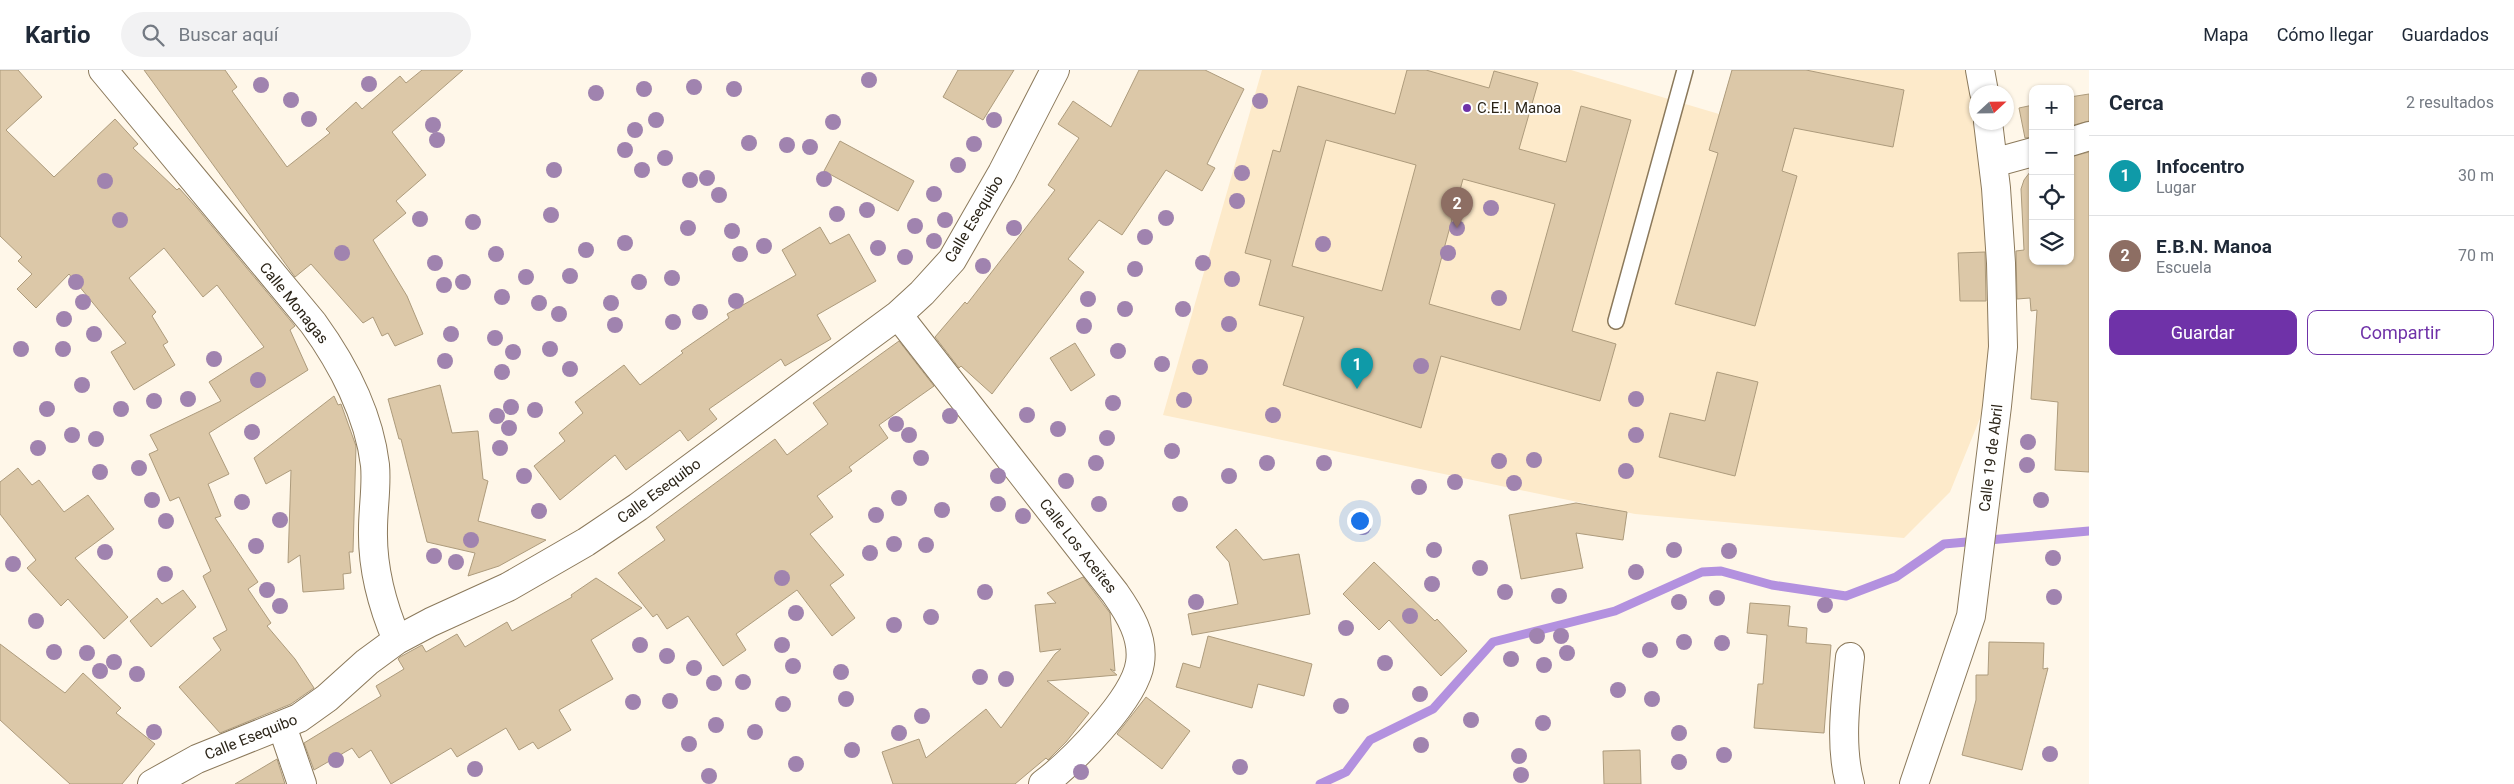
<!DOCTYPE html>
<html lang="es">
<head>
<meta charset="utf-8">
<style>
  :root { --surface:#fff; --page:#f2f2f3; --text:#1f2937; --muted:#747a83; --line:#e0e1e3; --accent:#6f32a8 }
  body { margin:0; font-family:Roboto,sans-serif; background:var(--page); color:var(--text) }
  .controls { position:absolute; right:15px; top:15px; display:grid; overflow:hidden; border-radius:10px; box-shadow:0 1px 4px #0004 }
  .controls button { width:45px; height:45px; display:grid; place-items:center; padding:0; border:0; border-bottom:1px solid var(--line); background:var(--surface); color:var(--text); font:25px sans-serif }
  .compass { position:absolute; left:1969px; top:15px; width:45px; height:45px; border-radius:50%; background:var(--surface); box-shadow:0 1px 4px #0004; rotate:68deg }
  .you { position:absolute; left:1359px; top:450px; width:18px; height:18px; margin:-12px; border:4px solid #fff; border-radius:50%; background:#1a73e8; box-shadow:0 0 0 8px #1a73e833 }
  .badge { display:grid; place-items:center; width:32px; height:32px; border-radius:50%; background:var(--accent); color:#fff; font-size:16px; font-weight:700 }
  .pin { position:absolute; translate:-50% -41px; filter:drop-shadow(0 1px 2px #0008) }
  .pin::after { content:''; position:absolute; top:26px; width:18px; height:15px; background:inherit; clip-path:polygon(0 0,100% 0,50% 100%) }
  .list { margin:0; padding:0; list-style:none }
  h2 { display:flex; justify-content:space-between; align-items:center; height:65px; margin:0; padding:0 20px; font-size:21px }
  h2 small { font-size:16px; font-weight:400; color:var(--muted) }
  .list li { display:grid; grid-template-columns:32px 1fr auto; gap:15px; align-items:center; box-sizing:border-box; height:80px; padding:0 20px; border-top:1px solid var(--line) }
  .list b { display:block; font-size:19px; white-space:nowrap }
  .list p { margin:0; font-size:16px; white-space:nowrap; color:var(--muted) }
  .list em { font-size:16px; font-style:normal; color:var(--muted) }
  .actions { display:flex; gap:10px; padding:15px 20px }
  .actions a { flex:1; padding:11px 0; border:1px solid var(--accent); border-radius:10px; text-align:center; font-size:18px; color:var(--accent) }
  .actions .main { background:var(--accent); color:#fff }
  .icon { flex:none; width:28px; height:28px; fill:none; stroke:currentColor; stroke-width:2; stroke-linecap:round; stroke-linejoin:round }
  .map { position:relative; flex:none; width:2089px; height:714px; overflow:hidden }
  header { display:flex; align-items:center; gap:30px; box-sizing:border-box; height:70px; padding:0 25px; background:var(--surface); border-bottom:1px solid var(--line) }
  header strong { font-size:24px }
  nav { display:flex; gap:28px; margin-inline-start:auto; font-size:18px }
  .search { width:350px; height:45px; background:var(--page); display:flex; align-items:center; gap:12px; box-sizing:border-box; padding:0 18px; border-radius:28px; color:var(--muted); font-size:19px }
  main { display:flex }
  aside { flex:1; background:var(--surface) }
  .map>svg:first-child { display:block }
  .built { fill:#fdeaca }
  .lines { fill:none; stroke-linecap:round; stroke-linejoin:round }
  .stream { stroke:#b391df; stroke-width:9 }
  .building { fill:#dcc8a8; stroke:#ad9b7c; fill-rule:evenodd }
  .lane-casing { stroke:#8b795b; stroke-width:18 }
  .street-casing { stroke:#8b795b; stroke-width:30 }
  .lane { stroke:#fff; stroke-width:15 }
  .street { stroke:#fff; stroke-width:28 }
  .tree { fill:#a083af }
  .poi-dot { fill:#6f32a8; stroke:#fff; stroke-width:2 }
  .labels { text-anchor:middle; stroke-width:4; stroke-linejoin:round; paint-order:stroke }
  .poi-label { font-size:15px; fill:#2b2418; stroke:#fff; text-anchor:start }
  .street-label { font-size:15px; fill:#2b2418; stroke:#fff }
</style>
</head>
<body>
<header>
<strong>Kartio</strong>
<div class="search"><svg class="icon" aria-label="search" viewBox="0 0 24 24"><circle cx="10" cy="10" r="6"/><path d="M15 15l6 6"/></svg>Buscar aquí</div>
<nav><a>Mapa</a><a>Cómo llegar</a><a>Guardados</a></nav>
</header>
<main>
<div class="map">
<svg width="2089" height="714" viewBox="0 0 2089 714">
  <rect width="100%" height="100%" fill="#fff7e9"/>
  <!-- built -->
  <path class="built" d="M 1262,0 L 1571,0 L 1719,44 L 1732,0 L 1969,0 L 1976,22 L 1976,52 L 1986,116 L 1986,182 L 1997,182 L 1992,286 L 1985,336 L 1950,422 L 1904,468 L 1635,444 L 1163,345 Z"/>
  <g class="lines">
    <!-- stream -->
    <path class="stream" d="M 1320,714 L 1346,702 L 1370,670 L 1433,639 L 1493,572 L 1615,541 L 1702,502 L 1721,501 L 1772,515 L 1846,526 L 1896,507 L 1944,474 L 2089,461"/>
  </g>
  <!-- building -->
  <path class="building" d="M 0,0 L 18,0 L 42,27 L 6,60 L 54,107 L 115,49 L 138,74 L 133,78 L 177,120 L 179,118 L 197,138 L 295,256 L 290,260 L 308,300 L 209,363 L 229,404 L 208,414 L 221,446 L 215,448 L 258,512 L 248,519 L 271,553 L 267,556 L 295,589 L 314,618 L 291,634 L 220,663 L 179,617 L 221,580 L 213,568 L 227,560 L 203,506 L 211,501 L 179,427 L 170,431 L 149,384 L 158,380 L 150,365 L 221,331 L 209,312 L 264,277 L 217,215 L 203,227 L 164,178 L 129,208 L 156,242 L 152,246 L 168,272 L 163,275 L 175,295 L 134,320 L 111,282 L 126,273 L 69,204 L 36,238 L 17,219 L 32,204 L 18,191 L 22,187 L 0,166 Z
    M 144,0 L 225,0 L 237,17 L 232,21 L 287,97 L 330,63 L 326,59 L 356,32 L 362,39 L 400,6 L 406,13 L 422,0 L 463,0 L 392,62 L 426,105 L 396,131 L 406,143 L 373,170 L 407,226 L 423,264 L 395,276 L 388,263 L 382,266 L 373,247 L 363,253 L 311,194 L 295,207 Z
    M 958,0 L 1014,0 L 983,50 L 943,27 Z
    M 1139,0 L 1205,0 L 1244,19 L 1207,94 L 1215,98 L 1202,121 L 1166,100 L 1122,165 L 1099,150 L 1068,189 L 1084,202 L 992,324 L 961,296 L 959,298 L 935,267 L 965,232 L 967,234 L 1055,120 L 1048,115 L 1079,68 L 1058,54 L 1073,31 L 1111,57 Z
    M 1407,0 L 1426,0 L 1489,18 L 1494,1 L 1538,13 L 1519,79 L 1566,92 L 1581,36 L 1631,50 L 1572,261 L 1616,274 L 1600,331 L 1441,286 L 1421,358 L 1283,315 L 1304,247 L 1259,235 L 1271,190 L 1245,183 L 1273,80 L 1280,82 L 1298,16 L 1395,44 ZM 1326,70 L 1416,95 L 1382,221 L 1292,196 ZM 1463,109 L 1555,134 L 1520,260 L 1429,234 Z
    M 1732,0 L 1806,0 L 1904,20 L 1893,77 L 1794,58 L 1782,101 L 1797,106 L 1755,256 L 1675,234 L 1718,83 L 1709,80 Z
    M 2089,24 L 2089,51 L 2070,56 L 2070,27 Z
    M 2033,35 L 2033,67 L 2025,68 L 2019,38 Z
    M 840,71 L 914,111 L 898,141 L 824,101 Z
    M 2089,82 L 2089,402 L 2055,400 L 2058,332 L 2031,329 L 2037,240 L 2031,241 L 2030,228 L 2017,229 L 2016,181 L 2024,180 L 2021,119 L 2024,110 L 2033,98 L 2033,191 L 2070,191 L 2070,87 Z
    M 820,157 L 830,174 L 849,164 L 876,211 L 817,245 L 831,269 L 785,296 L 781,289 L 709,339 L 717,349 L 688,371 L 680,360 L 626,400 L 615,385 L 560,430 L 534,396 L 565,371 L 559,363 L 583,343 L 575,332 L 624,295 L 640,315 L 683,283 L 681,281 L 729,248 L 727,244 L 796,205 L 782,180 Z
    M 1985,182 L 1986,231 L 1960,231 L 1958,183 Z
    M 899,271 L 934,316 L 879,355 L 888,368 L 849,397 L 852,401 L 817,426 L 833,447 L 810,464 L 844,505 L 830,515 L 855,548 L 832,566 L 797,520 L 736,564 L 746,580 L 723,596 L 688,546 L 667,559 L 657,544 L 653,547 L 618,503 L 665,470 L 656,457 L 775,369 L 787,385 L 828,354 L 813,333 Z
    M 1075,273 L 1095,305 L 1071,321 L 1050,288 Z
    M 1717,302 L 1758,312 L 1735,406 L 1659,387 L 1670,343 L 1705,351 Z
    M 440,315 L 452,363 L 478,361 L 483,409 L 488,411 L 478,451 L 546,470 L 499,496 L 468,506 L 475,483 L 427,472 L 401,369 L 399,369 L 388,329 Z
    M 334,326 L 338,335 L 341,334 L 356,376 L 353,482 L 349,482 L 351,503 L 343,504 L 344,519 L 303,522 L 300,485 L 288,493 L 291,400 L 266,414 L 254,388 Z
    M 18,398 L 32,415 L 39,410 L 64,442 L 88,425 L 114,459 L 75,488 L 128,547 L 104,569 L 68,529 L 61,536 L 27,498 L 36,490 L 0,444 L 0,412 Z
    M 1576,433 L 1627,442 L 1623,470 L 1576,463 L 1583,498 L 1521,509 L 1509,445 Z
    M 1236,459 L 1263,490 L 1299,484 L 1310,544 L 1192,565 L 1188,544 L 1238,534 L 1229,492 L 1216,477 Z
    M 1374,492 L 1435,551 L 1437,549 L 1467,581 L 1441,606 L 1389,550 L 1379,560 L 1343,524 Z
    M 1083,507 L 1110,543 L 1115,601 L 1110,599 L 1117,605 L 1047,611 L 1089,643 L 1066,672 L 1048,690 L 1046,688 L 1015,714 L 893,714 L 882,682 L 919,669 L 926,688 L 986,639 L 1001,658 L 1055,584 L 1061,579 L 1040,582 L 1035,535 L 1056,533 L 1047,523 Z
    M 596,508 L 642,538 L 591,570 L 613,609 L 559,640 L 571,660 L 538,679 L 533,672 L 519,680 L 506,658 L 457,687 L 451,678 L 391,714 L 371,680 L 359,688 L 352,678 L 314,700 L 304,673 L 381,626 L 376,616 L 404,599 L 398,589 L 400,587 L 422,575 L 426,582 L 457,564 L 465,577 L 507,552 L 512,561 L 572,527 L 571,525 Z
    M 183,520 L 196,537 L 151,577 L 130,551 L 157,528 L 162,534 Z
    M 1750,533 L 1790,536 L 1788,556 L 1807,558 L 1806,573 L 1831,575 L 1824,663 L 1754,658 L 1758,614 L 1763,614 L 1767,565 L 1747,563 Z
    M 1208,566 L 1312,594 L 1304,626 L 1258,614 L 1252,638 L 1176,617 L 1183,593 L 1200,598 Z
    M 1989,572 L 2044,573 L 2043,599 L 2048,598 L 2022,700 L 1962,685 L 1976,630 L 1976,605 L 1988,605 Z
    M 0,574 L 65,623 L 83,603 L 121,638 L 116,643 L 155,674 L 122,714 L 70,714 L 0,650 Z
    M 1146,627 L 1190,661 L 1162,699 L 1117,664 Z
    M 1640,680 L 1641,714 L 1604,714 L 1603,681 Z
    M 277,689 L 285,714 L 235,714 Z"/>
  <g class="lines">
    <!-- lane casing -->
    <g class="lane-casing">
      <path id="lane" d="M 1616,251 L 1685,0"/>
    </g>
    <!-- street casing -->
    <g class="street-casing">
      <path id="street" d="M 103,0 L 313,253 C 342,293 369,344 375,395 C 377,416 373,438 373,459 C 372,498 382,535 397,570
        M 1980,0 L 1984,22
        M 2070,72 L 2089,66
        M 1993,93 L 2033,82
        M 898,245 L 1115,523 C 1129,543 1144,567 1140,593 C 1135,629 1072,692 1043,714
        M 1850,587 C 1846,627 1839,674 1850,714
        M 282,656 L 302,714
        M 152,714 L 197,689 L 299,648 L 327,628 L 367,592 L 397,570 L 431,552 L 508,517 L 586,472 L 638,437 L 898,245 L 922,223 L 952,190 L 1002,103 L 1055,0
        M 1914,714 L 1971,546 L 1997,336 L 2003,277 L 2001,193 L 1996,118 L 1988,52"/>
    </g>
    <!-- lane -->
    <use href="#lane" class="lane"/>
    <!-- street -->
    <use href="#street" class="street"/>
  </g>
  <!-- trees -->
  <g class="tree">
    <circle cx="869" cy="10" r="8"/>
    <circle cx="369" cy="14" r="8"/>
    <circle cx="261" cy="15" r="8"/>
    <circle cx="694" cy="17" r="8"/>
    <circle cx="644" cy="19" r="8"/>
    <circle cx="734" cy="19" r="8"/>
    <circle cx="596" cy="23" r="8"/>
    <circle cx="291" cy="30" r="8"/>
    <circle cx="1260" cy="31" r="8"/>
    <circle cx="309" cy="49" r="8"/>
    <circle cx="656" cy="50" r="8"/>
    <circle cx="994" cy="50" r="8"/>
    <circle cx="833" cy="52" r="8"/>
    <circle cx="433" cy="55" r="8"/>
    <circle cx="635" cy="60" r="8"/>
    <circle cx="437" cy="70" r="8"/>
    <circle cx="749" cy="73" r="8"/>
    <circle cx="974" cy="74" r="8"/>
    <circle cx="787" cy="75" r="8"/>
    <circle cx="810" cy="77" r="8"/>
    <circle cx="625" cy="80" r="8"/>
    <circle cx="665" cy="88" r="8"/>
    <circle cx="958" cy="95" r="8"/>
    <circle cx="554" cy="100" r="8"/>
    <circle cx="642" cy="100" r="8"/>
    <circle cx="1242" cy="103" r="8"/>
    <circle cx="707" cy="108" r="8"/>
    <circle cx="824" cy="109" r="8"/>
    <circle cx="690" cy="110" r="8"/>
    <circle cx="105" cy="111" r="8"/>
    <circle cx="934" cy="124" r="8"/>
    <circle cx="719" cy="125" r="8"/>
    <circle cx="1237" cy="131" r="8"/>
    <circle cx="1491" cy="138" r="8"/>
    <circle cx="867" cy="140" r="8"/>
    <circle cx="837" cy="144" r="8"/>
    <circle cx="551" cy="145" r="8"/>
    <circle cx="1166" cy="148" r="8"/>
    <circle cx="420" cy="149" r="8"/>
    <circle cx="120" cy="150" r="8"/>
    <circle cx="945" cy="150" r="8"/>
    <circle cx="473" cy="152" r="8"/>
    <circle cx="915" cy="156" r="8"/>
    <circle cx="688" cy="158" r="8"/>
    <circle cx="1014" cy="158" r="8"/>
    <circle cx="1457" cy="158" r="8"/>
    <circle cx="732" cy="161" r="8"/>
    <circle cx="1145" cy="167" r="8"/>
    <circle cx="934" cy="171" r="8"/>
    <circle cx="625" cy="173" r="8"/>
    <circle cx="1323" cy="174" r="8"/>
    <circle cx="764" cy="176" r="8"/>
    <circle cx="878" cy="178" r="8"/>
    <circle cx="586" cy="180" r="8"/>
    <circle cx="342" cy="183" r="8"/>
    <circle cx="1448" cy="183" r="8"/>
    <circle cx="496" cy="184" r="8"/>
    <circle cx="740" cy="184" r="8"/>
    <circle cx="905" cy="187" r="8"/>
    <circle cx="435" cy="193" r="8"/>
    <circle cx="1203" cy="193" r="8"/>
    <circle cx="983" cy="196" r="8"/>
    <circle cx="1135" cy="199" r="8"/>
    <circle cx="570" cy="206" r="8"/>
    <circle cx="526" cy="207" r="8"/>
    <circle cx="672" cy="208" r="8"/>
    <circle cx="1232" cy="209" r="8"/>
    <circle cx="76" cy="212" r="8"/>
    <circle cx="463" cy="212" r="8"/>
    <circle cx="639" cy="212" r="8"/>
    <circle cx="444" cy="215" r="8"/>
    <circle cx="502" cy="227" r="8"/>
    <circle cx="1499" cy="228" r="8"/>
    <circle cx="1088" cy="229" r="8"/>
    <circle cx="736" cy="231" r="8"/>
    <circle cx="83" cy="232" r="8"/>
    <circle cx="539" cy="233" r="8"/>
    <circle cx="611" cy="233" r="8"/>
    <circle cx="1125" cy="239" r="8"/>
    <circle cx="1183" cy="239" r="8"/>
    <circle cx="700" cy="242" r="8"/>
    <circle cx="559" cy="244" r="8"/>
    <circle cx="64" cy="249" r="8"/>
    <circle cx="673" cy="252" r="8"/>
    <circle cx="1229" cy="254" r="8"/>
    <circle cx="615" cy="255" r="8"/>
    <circle cx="1084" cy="256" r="8"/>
    <circle cx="94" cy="264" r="8"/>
    <circle cx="451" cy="264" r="8"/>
    <circle cx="495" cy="268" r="8"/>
    <circle cx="21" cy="279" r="8"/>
    <circle cx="63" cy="279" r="8"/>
    <circle cx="550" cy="279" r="8"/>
    <circle cx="1118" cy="281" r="8"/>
    <circle cx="513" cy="282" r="8"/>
    <circle cx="214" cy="289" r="8"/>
    <circle cx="445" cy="291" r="8"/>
    <circle cx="1162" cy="294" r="8"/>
    <circle cx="1421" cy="296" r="8"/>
    <circle cx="1200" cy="297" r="8"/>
    <circle cx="570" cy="299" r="8"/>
    <circle cx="502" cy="302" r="8"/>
    <circle cx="258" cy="310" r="8"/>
    <circle cx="82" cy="315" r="8"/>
    <circle cx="188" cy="329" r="8"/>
    <circle cx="1636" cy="329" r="8"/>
    <circle cx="1184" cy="330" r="8"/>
    <circle cx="154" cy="331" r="8"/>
    <circle cx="1113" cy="333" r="8"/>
    <circle cx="511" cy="337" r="8"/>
    <circle cx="47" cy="339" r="8"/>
    <circle cx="121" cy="339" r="8"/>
    <circle cx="535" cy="340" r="8"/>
    <circle cx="1027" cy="345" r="8"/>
    <circle cx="1273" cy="345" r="8"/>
    <circle cx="497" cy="346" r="8"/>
    <circle cx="950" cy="346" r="8"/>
    <circle cx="896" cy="354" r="8"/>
    <circle cx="509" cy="358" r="8"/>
    <circle cx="1058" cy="359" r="8"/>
    <circle cx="252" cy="362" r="8"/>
    <circle cx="72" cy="365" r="8"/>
    <circle cx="909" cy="365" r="8"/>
    <circle cx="1636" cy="365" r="8"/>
    <circle cx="1107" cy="368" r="8"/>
    <circle cx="96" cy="369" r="8"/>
    <circle cx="2028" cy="372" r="8"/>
    <circle cx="38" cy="378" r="8"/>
    <circle cx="500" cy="378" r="8"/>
    <circle cx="1172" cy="381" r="8"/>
    <circle cx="921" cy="388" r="8"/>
    <circle cx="1534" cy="390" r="8"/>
    <circle cx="1499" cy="391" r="8"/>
    <circle cx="1096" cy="393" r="8"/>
    <circle cx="1267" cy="393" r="8"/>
    <circle cx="1324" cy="393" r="8"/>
    <circle cx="2027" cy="395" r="8"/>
    <circle cx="139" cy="398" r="8"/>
    <circle cx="1626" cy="401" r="8"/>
    <circle cx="100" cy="402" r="8"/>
    <circle cx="524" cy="406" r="8"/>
    <circle cx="998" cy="406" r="8"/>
    <circle cx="1229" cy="406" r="8"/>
    <circle cx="1066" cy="411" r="8"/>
    <circle cx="1455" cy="412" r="8"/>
    <circle cx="1514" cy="413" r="8"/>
    <circle cx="1419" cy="417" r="8"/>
    <circle cx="899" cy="428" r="8"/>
    <circle cx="152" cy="430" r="8"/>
    <circle cx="2041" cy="430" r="8"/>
    <circle cx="242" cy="432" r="8"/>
    <circle cx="998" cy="434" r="8"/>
    <circle cx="1099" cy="434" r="8"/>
    <circle cx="1180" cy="434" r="8"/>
    <circle cx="942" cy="440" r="8"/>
    <circle cx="539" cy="441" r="8"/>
    <circle cx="876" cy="445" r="8"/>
    <circle cx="1023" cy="446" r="8"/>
    <circle cx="280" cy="450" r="8"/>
    <circle cx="166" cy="451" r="8"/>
    <circle cx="1363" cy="457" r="8"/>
    <circle cx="471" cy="470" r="8"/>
    <circle cx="894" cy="474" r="8"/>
    <circle cx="926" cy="475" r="8"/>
    <circle cx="256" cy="476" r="8"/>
    <circle cx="1434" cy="480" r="8"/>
    <circle cx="1674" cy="480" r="8"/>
    <circle cx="1729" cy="481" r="8"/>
    <circle cx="105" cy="482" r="8"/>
    <circle cx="870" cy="483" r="8"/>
    <circle cx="434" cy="486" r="8"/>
    <circle cx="2053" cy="488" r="8"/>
    <circle cx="456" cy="492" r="8"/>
    <circle cx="13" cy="494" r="8"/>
    <circle cx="1480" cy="498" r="8"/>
    <circle cx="1636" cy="502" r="8"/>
    <circle cx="165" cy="504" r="8"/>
    <circle cx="782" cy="508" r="8"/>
    <circle cx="1432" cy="514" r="8"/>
    <circle cx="267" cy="520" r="8"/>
    <circle cx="985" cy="522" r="8"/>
    <circle cx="1505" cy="522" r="8"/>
    <circle cx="1559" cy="526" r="8"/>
    <circle cx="2054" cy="527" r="8"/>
    <circle cx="1717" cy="528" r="8"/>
    <circle cx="1196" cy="532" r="8"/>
    <circle cx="1679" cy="532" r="8"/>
    <circle cx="1825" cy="535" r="8"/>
    <circle cx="280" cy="536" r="8"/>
    <circle cx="796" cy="543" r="8"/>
    <circle cx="1410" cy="546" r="8"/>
    <circle cx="931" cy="547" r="8"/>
    <circle cx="36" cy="551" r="8"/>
    <circle cx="894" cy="555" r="8"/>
    <circle cx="1346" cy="558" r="8"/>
    <circle cx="1537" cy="566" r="8"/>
    <circle cx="1561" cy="566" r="8"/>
    <circle cx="1684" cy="572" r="8"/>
    <circle cx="1722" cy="573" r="8"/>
    <circle cx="640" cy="575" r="8"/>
    <circle cx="782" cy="575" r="8"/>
    <circle cx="1650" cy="580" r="8"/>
    <circle cx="54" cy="582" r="8"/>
    <circle cx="87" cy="583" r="8"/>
    <circle cx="1567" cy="583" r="8"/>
    <circle cx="667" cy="586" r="8"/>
    <circle cx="1511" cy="589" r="8"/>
    <circle cx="114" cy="592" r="8"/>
    <circle cx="1385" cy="593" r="8"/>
    <circle cx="1544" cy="595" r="8"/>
    <circle cx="793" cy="596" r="8"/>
    <circle cx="694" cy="598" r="8"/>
    <circle cx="100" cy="601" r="8"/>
    <circle cx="841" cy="602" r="8"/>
    <circle cx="137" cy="604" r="8"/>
    <circle cx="980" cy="607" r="8"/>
    <circle cx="1006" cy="609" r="8"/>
    <circle cx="743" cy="612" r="8"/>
    <circle cx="714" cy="613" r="8"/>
    <circle cx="1618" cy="620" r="8"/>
    <circle cx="1420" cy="624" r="8"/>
    <circle cx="846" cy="629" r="8"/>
    <circle cx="1652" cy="629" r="8"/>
    <circle cx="670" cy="631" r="8"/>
    <circle cx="633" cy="632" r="8"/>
    <circle cx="783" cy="634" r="8"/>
    <circle cx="1341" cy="636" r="8"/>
    <circle cx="922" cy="646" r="8"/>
    <circle cx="1471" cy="650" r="8"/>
    <circle cx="1543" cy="653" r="8"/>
    <circle cx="716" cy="655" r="8"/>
    <circle cx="154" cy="662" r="8"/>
    <circle cx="755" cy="662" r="8"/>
    <circle cx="899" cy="663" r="8"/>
    <circle cx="1679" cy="663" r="8"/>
    <circle cx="689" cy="674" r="8"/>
    <circle cx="1421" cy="675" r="8"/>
    <circle cx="852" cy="680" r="8"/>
    <circle cx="2050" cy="684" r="8"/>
    <circle cx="1724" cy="685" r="8"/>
    <circle cx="1519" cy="686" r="8"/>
    <circle cx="336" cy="690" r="8"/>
    <circle cx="1679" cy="692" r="8"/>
    <circle cx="796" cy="694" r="8"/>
    <circle cx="1240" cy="697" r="8"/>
    <circle cx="475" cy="699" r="8"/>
    <circle cx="1081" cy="702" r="8"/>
    <circle cx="1521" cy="705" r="8"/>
    <circle cx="709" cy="706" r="8"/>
  </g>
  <!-- markers -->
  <circle class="poi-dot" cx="1467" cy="38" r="5"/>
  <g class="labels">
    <!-- poi labels -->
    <g class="poi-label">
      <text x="1477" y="43">C.E.I. Manoa</text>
    </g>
    <!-- street labels -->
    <g class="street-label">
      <text transform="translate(974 149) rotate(-59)" y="5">Calle Esequibo</text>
      <text transform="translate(294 233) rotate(51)" y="5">Calle Monagas</text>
      <text transform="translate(1991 388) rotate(-83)" y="5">Calle 19 de Abril</text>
      <text transform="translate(659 421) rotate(-36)" y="5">Calle Esequibo</text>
      <text transform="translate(1078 476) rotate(52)" y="5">Calle Los Aceites</text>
      <text transform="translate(251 667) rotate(-22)" y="5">Calle Esequibo</text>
    </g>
  </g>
</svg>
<div class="controls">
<button>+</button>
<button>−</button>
<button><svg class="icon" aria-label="locate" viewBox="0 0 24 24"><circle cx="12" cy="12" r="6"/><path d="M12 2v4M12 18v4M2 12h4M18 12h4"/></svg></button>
<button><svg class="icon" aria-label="layers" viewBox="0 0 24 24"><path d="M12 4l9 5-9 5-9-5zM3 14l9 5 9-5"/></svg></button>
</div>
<svg class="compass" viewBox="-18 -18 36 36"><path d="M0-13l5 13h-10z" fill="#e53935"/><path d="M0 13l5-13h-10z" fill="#747a83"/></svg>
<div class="you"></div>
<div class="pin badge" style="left:1357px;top:319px;background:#0f9aa8">1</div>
<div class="pin badge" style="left:1457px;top:158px;background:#8d6e63">2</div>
</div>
<aside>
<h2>Cerca<small>2 resultados</small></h2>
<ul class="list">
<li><span class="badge" style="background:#0f9aa8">1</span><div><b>Infocentro</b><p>Lugar</p></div><em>30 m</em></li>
<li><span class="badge" style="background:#8d6e63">2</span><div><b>E.B.N. Manoa</b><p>Escuela</p></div><em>70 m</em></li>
</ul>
<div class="actions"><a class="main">Guardar</a><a>Compartir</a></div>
</aside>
</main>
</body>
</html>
